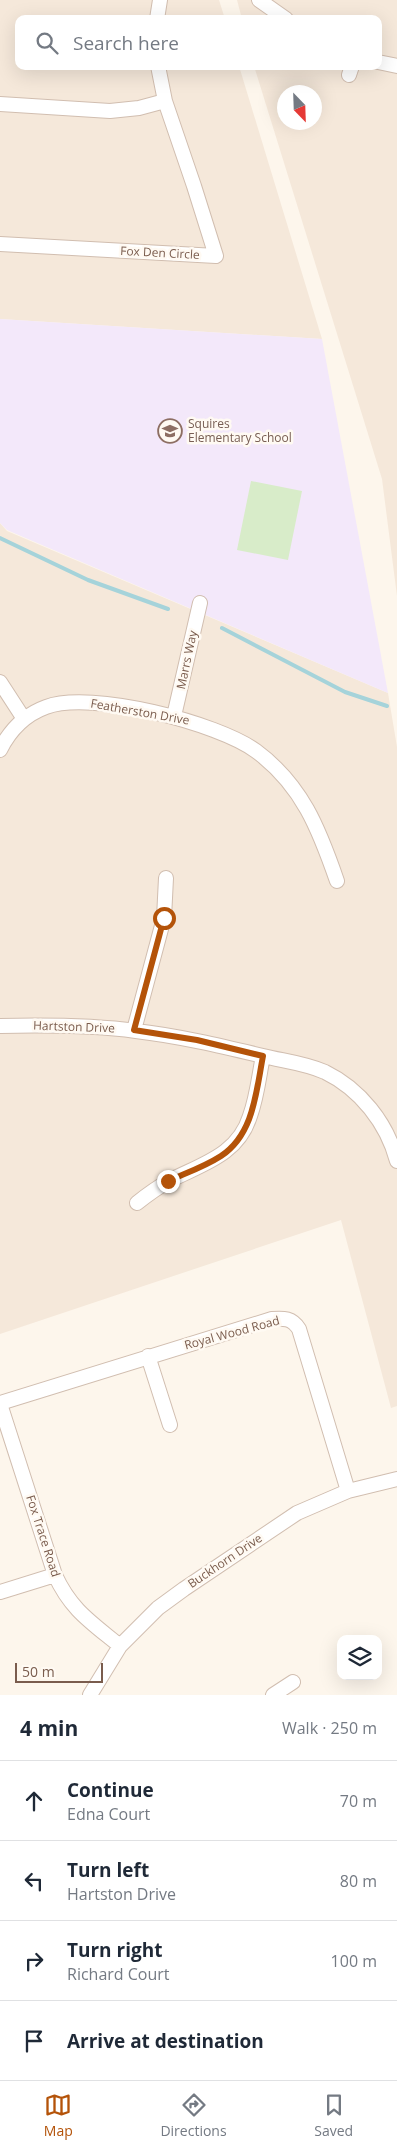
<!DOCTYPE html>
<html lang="en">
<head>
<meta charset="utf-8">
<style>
  :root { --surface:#fff; --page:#f6f6f7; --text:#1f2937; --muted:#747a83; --line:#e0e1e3; --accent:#b45309 }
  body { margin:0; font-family:"Open Sans",sans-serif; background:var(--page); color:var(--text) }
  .controls { position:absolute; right:15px; bottom:15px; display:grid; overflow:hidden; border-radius:10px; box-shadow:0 5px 20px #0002 }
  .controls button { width:45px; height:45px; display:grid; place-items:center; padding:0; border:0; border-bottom:1px solid var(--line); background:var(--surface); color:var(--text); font:25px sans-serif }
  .compass { position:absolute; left:277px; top:85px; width:45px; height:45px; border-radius:50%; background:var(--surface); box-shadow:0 5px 20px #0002; rotate:157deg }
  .scale { position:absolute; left:15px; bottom:12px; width:88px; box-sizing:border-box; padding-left:5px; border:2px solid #7a5c4d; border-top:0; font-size:14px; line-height:18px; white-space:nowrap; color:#7a5c4d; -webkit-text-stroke:4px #fffaf3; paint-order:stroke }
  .stop { position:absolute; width:15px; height:15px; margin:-11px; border:4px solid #b45309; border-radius:50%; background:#fff }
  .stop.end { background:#b45309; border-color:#fff; box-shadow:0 1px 5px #0008 }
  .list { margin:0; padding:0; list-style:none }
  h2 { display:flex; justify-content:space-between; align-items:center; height:65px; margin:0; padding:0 20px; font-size:21px }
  h2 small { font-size:16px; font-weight:400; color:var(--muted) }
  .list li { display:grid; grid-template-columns:32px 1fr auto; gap:15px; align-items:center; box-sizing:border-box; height:80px; padding:0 20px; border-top:1px solid var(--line) }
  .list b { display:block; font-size:19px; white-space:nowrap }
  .list p { margin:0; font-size:16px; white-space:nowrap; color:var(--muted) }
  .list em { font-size:16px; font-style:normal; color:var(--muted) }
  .icon { flex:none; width:28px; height:28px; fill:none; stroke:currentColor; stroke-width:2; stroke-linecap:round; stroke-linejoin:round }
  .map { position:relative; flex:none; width:397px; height:1695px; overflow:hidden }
  .search { position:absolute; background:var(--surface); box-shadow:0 5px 20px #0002; left:15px; right:15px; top:15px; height:55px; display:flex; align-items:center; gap:12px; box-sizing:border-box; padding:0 18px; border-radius:10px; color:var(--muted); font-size:19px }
  .sheet { height:385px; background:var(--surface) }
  nav { display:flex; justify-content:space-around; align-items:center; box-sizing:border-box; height:70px; border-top:1px solid var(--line); background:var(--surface); font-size:14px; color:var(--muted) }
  nav a { display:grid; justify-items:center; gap:2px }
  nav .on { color:var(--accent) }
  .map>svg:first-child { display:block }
  .residential { fill:#f5e8da; fill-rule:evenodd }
  .education { fill:#f3e8fa }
  .green { fill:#d8ecc9 }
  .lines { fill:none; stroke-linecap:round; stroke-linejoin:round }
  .stream { stroke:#a5d3da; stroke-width:4 }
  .minor-casing { stroke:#d1beb0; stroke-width:16 }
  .minor { stroke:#fff; stroke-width:14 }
  .route { stroke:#b45309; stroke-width:6 }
  .labels { text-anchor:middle; stroke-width:5; stroke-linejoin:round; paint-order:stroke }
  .street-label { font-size:12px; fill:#7a5c4d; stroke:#fffaf3 }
  .education-label { font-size:12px; fill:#785e54; stroke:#fffaf3; text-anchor:start }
</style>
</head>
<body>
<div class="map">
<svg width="397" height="1695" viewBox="0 0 397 1695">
  <rect width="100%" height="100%" fill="#fdf6ec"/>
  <!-- residential -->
  <path class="residential" d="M 0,0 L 219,0 L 225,19 L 19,19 L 19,66 L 239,66 L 322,339 L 0,319 Z
    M 237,0 L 397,0 L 397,596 L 382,479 L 254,66 L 378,66 L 378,19 L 242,19 ZM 284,92 L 314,92 L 314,122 L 284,122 Z
    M 0,523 L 7,531 L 388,693 L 397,747 L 397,1406 L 391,1408 L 341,1220 L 0,1334 Z"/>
  <!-- education -->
  <path class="education" d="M 0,319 L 322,339 L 388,693 L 7,530 L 0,523 Z"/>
  <!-- green -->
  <path class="green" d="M 251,481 L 302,491 L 288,560 L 237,550 Z"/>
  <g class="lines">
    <!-- stream -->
    <path class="stream" d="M 0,538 L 88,580 L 168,609
      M 222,628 L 345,692 L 387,706"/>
    <!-- minor casing -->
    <g class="minor-casing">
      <path id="minor" d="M 259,0 L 286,19
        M 157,19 L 160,0
        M 378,62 L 397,66
        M 158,66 L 165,101
        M 349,75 L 352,66
        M 0,104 L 110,111 L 139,108 L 165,101 L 194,186 L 216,256 L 0,244
        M 0,682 L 24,719
        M 174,716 L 200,603
        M 0,750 C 10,730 24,715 46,707 C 91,690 218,723 256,751 C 302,785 319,829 337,881
        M 0,1026 C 45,1025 91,1025 136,1031 C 179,1036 221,1046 263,1056 C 283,1061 305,1063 325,1072 C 360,1089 387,1123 397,1161
        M 134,1030 L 164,918 L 166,878
        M 137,1203 C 147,1195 158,1187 169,1181 C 202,1164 238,1155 250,1116 C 257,1097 259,1076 263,1056
        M 148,1356 L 170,1425
        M 0,1403 L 272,1319 C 284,1318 292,1318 299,1329 L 348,1491
        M 0,1404 L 55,1575 C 71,1610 91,1622 120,1646
        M 0,1592 L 55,1575
        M 90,1695 L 120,1646 L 158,1608 L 184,1589 L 297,1513 L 348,1491 L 397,1479
        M 273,1695 L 293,1682"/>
    </g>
    <!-- minor -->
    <use href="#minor" class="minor"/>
  </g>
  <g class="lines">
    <!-- route -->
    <path class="route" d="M 164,918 L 134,1030 L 197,1040 L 263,1056 C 256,1092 254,1134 221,1156 C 204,1167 186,1173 168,1181"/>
  </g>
  <!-- icons -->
  <defs>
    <g id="school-ring" transform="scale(1.25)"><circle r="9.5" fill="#fffaf3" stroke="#8d6e63" stroke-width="1.5"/><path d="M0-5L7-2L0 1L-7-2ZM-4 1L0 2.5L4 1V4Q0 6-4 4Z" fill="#8d6e63"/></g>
  </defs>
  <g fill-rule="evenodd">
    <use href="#school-ring" x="170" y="431"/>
  </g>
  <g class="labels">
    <!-- street labels -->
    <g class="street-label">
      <text transform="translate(160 253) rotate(3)" y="4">Fox Den Circle</text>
      <text transform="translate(187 660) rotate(-78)" y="4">Marrs Way</text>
      <text transform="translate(140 712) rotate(10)" y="4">Featherston Drive</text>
      <text transform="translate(74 1027) rotate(2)" y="4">Hartston Drive</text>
      <text transform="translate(232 1333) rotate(-15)" y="4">Royal Wood Road</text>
      <text transform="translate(43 1536) rotate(72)" y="4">Fox Trace Road</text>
      <text transform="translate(225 1561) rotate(-34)" y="4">Buckhorn Drive</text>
    </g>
    <!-- education labels -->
    <g class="education-label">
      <text x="188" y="428">Squires<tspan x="188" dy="14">Elementary School</tspan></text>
    </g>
  </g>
</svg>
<div class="controls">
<button><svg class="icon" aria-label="layers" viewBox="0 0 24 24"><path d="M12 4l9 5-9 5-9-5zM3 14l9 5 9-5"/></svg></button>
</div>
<svg class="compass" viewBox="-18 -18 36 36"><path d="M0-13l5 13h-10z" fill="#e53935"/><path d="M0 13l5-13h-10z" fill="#747a83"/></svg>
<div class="scale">50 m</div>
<div class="stop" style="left:164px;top:918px"></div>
<div class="stop end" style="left:168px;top:1181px"></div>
<div class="search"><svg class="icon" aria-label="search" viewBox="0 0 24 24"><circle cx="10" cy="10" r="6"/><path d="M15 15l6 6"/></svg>Search here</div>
</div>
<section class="sheet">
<h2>4 min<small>Walk · 250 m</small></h2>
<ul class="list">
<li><svg class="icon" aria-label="ahead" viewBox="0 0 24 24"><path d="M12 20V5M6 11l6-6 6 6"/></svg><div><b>Continue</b><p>Edna Court</p></div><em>70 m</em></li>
<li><svg class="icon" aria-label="left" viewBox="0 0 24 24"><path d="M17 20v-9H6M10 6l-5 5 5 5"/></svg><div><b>Turn left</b><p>Hartston Drive</p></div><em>80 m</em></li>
<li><svg class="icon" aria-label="right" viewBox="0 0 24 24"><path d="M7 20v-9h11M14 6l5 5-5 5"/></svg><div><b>Turn right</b><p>Richard Court</p></div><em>100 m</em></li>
<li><svg class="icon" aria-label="arrive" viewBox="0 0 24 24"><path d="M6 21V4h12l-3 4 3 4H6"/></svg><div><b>Arrive at destination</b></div></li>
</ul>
</section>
<nav>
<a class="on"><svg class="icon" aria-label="map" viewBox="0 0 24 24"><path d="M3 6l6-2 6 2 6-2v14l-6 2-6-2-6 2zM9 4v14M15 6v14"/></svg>Map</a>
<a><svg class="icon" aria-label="directions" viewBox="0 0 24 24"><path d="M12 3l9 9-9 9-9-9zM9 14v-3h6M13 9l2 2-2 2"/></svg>Directions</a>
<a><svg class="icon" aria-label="saved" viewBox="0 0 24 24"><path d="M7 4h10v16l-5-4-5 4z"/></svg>Saved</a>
</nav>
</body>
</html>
